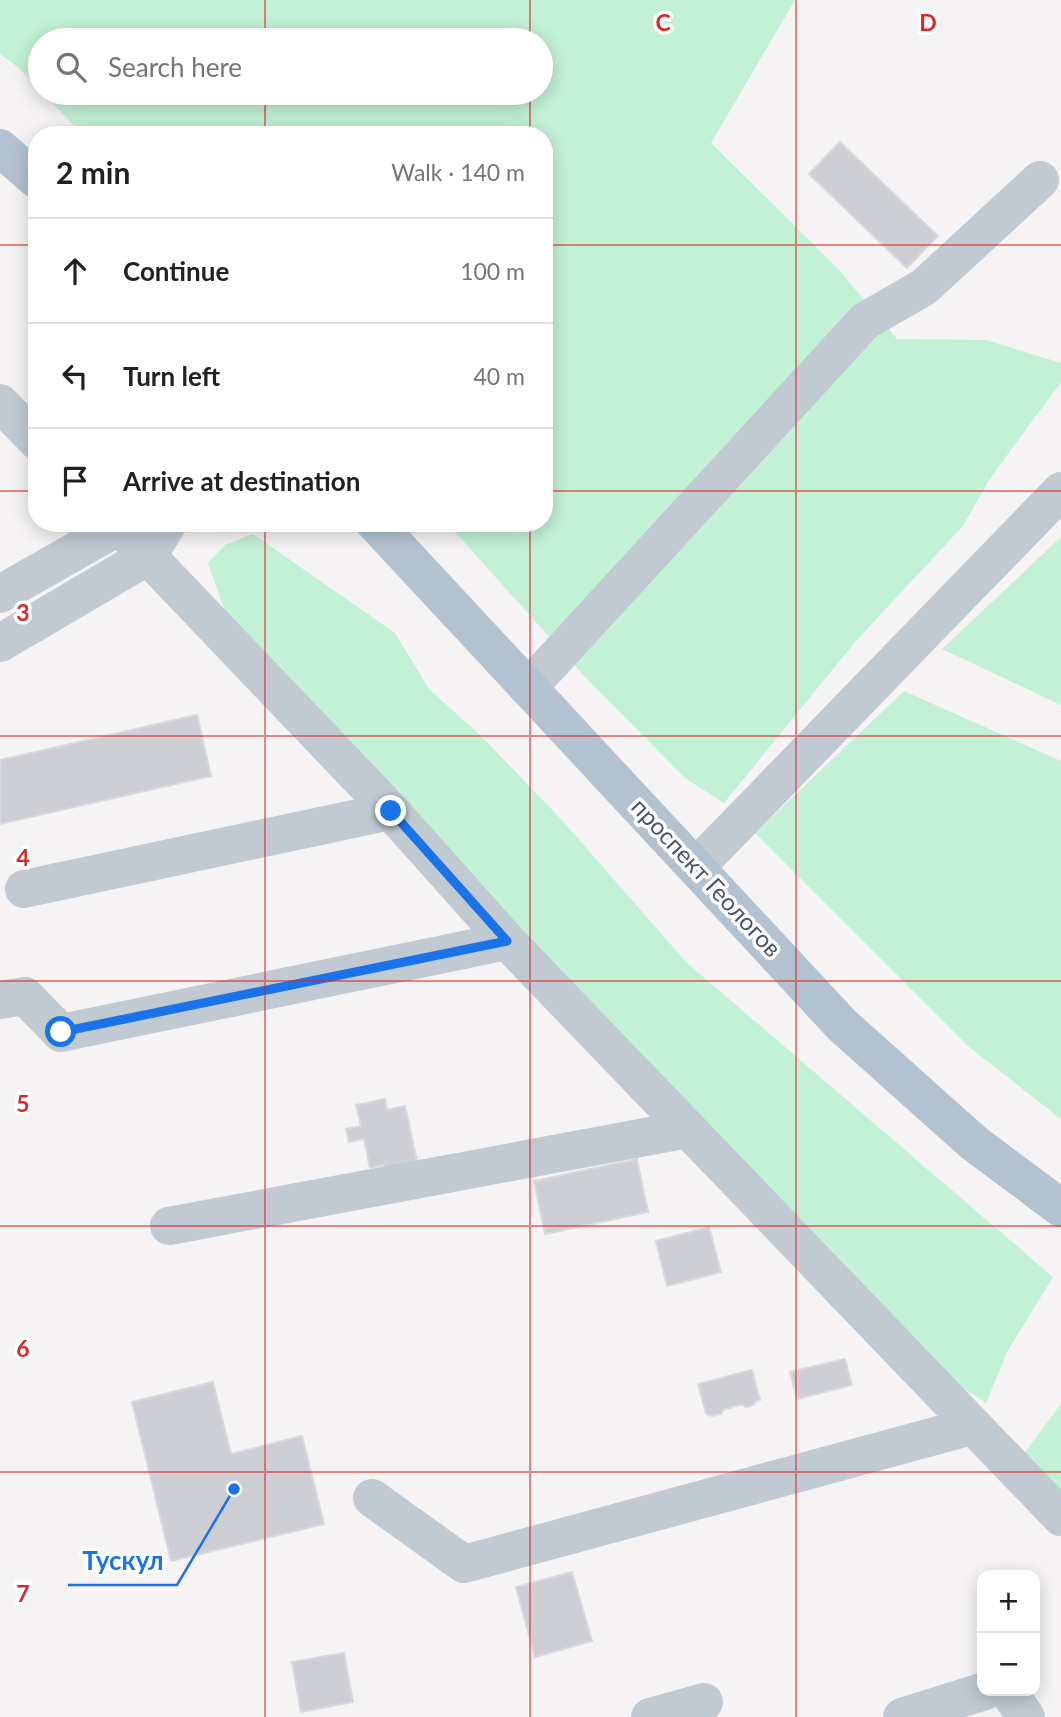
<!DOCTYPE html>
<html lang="en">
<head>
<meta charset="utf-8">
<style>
  :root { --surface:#fff; --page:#f6f6f6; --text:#202124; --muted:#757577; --line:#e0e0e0 }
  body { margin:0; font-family:Lato,sans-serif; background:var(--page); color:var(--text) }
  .controls { position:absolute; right:21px; bottom:21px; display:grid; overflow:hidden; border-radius:14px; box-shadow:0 4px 18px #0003 }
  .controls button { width:63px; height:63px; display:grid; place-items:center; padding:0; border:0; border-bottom:2px solid var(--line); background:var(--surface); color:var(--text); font:35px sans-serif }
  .stop { position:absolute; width:21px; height:21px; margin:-16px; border:5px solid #1a73e8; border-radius:50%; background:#fff }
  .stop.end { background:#1a73e8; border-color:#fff; box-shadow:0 2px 7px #0008 }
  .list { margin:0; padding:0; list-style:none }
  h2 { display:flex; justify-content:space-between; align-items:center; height:91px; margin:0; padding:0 28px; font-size:30px }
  h2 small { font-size:23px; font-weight:400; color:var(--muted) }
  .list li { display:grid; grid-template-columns:46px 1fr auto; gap:21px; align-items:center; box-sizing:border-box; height:105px; padding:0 28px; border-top:2px solid var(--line) }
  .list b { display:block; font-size:26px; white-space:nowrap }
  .list em { font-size:23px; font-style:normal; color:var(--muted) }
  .icon { flex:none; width:38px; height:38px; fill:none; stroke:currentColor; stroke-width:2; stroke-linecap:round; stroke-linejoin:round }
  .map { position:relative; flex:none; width:1061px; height:1717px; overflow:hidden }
  .search { position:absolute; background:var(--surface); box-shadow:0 4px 18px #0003; left:28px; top:28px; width:525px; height:77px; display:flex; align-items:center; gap:18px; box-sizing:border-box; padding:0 24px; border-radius:38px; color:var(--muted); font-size:26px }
  .panel { position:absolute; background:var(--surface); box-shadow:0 4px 18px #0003; left:28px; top:126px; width:525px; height:406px; border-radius:28px }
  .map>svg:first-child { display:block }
  .green { fill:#c3f1d5 }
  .building { fill:#cdcfd5; stroke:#d7d9de; stroke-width:2 }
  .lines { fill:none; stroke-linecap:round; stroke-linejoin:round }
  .minor { stroke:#c1cad2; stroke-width:38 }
  .major { stroke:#b3c2d1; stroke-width:38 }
  .route { stroke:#1a73e8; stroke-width:9 }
  .grid { fill:none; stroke:#d62828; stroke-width:2; stroke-opacity:0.55 }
  .labels { text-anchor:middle; stroke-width:7; stroke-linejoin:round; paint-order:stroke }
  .street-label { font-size:24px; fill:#4a5661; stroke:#fff }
  .grid-label { font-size:23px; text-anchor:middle; font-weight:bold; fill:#d62828; stroke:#fff; stroke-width:7; stroke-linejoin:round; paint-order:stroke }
  .leader { fill:none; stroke:#1a73e8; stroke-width:2.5 }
  .callout-dot { fill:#1a73e8; stroke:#fff; stroke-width:2.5 }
  .callout-label { font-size:26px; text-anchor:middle; font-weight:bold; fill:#1a73e8; stroke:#fff; stroke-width:7; stroke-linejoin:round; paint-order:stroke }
</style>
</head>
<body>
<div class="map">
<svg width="1061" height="1717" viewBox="0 0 1061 1717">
  <rect width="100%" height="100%" fill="#f5f3f3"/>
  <!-- green -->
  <path class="green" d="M 0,0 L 795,0 L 711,143 L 840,271 L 897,339 L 986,340 L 1061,363 L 1061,382 L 991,477 L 962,527 L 855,642 L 724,803 L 685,778 L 586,678 L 447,523 L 544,523 L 544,135 L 83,135 L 43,93 L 541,93 L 541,40 L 40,40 L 40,90 L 19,68 L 0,54 Z
    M 253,534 L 395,633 L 429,689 L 481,736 L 560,818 L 687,963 L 1053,1277 L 1007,1352 L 986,1403 L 935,1370 L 229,623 L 208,563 L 225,545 Z
    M 1061,537 L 1061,705 L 942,649 Z
    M 904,691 L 1061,761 L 1061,1119 L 968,1046 L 755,833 Z
    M 1061,1404 L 1061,1490 L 1022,1456 Z"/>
  <!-- building -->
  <path class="building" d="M 840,142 L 938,236 L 907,268 L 809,174 Z
    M 197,715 L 211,776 L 0,824 L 0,760 Z
    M 385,1099 L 387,1110 L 405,1106 L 423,1189 L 391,1196 L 384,1165 L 370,1168 L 364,1139 L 349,1142 L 346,1129 L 361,1126 L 356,1105 Z
    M 637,1159 L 648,1212 L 545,1234 L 534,1181 Z
    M 709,1227 L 721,1272 L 667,1286 L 656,1241 Z
    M 845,1359 L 852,1385 L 797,1399 L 790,1372 Z
    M 752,1370 L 760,1400 L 756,1401 L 754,1405 L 746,1407 L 742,1404 L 723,1410 L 721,1414 L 712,1416 L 706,1414 L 698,1384 Z
    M 213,1382 L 231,1454 L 302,1436 L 324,1524 L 171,1561 L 132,1402 Z
    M 572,1572 L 592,1641 L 535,1657 L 516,1587 Z
    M 344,1653 L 353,1702 L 301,1712 L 292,1662 Z"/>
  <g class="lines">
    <!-- minor -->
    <path class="minor" d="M 0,403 L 37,441
      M 116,523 L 391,811 L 507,941 L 1061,1517
      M 0,594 L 125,523
      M 0,643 L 148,556 L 168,523
      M 528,688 L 865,321 L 924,287 L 1040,180
      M 696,867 L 1061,491
      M 24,889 L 391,811
      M 0,1000 L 25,996 L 61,1033 L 507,941
      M 169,1226 L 688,1129
      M 372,1498 L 464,1564 L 972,1426
      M 1008,1691 L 1026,1717
      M 650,1717 L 704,1702
      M 902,1717 L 985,1691"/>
    <!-- major -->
    <path class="major" d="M 0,148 L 37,180
      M 375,523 L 842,1025 L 974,1143 L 1061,1208"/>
  </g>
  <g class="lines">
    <!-- route -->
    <path class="route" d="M 61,1032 L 507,941 L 391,811"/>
  </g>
  <!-- grid -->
  <path class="grid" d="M 265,0 L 265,40M 530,0 L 530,40M 796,0 L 796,1717M 265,93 L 265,135M 530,93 L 530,135M 0,245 L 37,245M 544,245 L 1061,245M 0,491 L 37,491M 544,491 L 1061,491M 265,523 L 265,1717M 530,523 L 530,1717M 0,736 L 1061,736M 0,981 L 1061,981M 0,1226 L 1061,1226M 0,1472 L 1061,1472"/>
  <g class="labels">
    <!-- street labels -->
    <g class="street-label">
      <text transform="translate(706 878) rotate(47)" y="8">проспект Геологов</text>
    </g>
  </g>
  <g class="grid-label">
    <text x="663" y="31">C</text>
    <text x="928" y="31">D</text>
    <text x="23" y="621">3</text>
    <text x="23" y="866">4</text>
    <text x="23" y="1112">5</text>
    <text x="23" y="1357">6</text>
    <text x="23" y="1602">7</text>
  </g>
  <!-- callouts -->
  <path class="leader" d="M234 1489L177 1585H68"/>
  <circle class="callout-dot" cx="234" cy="1489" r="7"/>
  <g class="callout-label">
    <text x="123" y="1570">Тускул</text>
  </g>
</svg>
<div class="controls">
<button>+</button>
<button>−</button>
</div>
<div class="stop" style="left:61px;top:1032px"></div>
<div class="stop end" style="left:391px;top:811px"></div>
<div class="search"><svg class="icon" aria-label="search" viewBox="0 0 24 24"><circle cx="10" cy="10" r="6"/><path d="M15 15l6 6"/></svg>Search here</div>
<section class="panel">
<h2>2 min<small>Walk · 140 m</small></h2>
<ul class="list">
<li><svg class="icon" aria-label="ahead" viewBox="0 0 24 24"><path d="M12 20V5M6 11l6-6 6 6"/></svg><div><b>Continue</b></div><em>100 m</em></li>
<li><svg class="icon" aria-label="left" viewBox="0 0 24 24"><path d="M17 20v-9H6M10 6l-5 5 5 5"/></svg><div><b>Turn left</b></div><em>40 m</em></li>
<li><svg class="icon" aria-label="arrive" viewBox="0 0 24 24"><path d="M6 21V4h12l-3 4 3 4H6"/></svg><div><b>Arrive at destination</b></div></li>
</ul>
</section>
</div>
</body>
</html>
